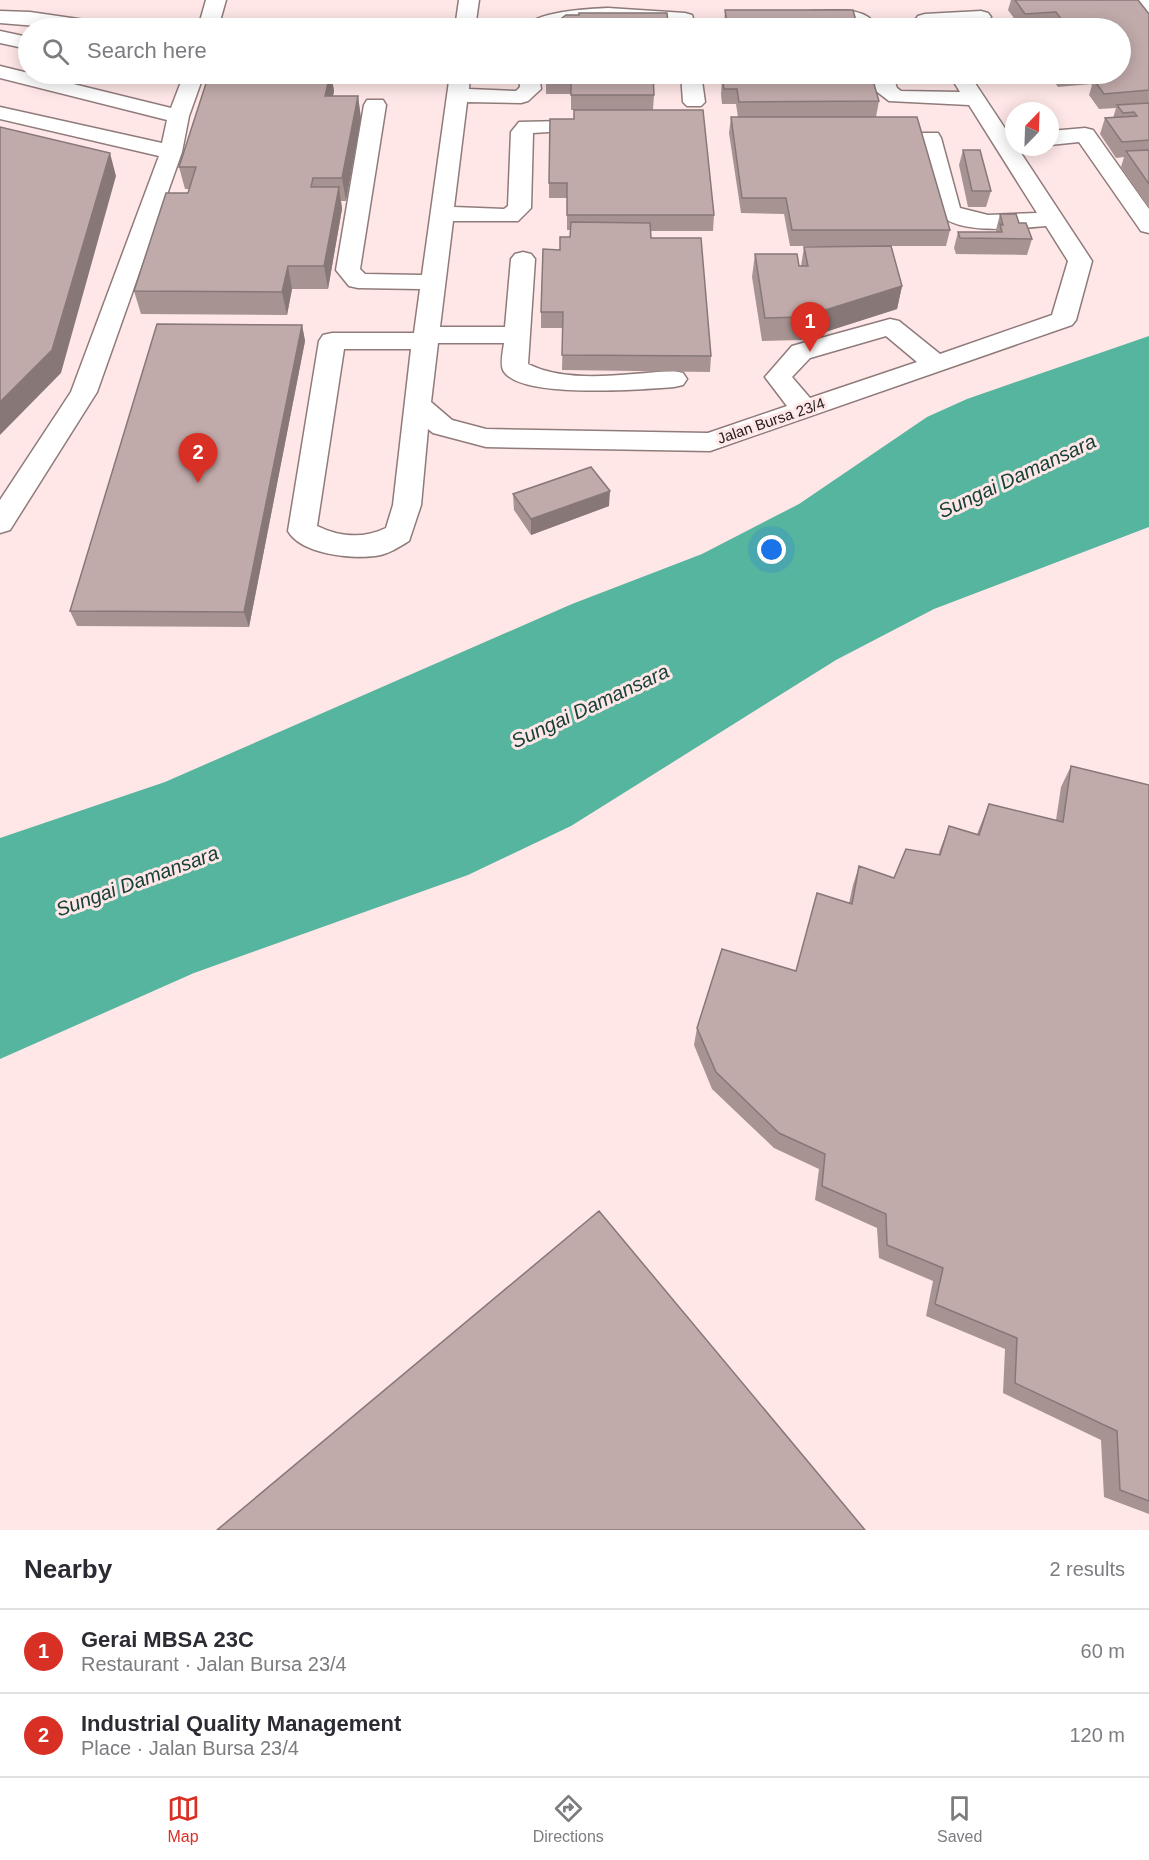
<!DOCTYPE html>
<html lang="en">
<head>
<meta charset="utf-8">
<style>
  :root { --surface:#fff; --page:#f2f2f3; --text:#2b2b33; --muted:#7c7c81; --line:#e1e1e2; --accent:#d93025 }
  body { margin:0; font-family:Helvetica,sans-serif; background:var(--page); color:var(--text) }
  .compass { position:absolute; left:1005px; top:102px; width:54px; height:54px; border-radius:50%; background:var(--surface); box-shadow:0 3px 15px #0003; rotate:23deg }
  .you { position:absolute; left:772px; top:550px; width:21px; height:21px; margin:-15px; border:4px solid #fff; border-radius:50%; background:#1a73e8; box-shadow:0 0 0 9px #1a73e833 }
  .badge { display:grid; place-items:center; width:39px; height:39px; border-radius:50%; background:var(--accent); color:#fff; font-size:20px; font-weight:700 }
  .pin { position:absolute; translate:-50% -50px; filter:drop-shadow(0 2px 3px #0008) }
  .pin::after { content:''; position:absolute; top:32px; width:21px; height:18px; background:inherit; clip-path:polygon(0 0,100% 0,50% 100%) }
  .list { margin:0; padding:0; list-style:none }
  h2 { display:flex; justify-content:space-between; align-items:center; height:78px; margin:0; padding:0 24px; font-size:26px }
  h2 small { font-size:20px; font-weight:400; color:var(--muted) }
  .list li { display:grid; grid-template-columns:39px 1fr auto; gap:18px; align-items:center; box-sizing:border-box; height:84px; padding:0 24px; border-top:2px solid var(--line) }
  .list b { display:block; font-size:22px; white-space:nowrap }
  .list p { margin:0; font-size:20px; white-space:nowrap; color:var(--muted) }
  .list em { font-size:20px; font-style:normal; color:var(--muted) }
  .icon { flex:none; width:33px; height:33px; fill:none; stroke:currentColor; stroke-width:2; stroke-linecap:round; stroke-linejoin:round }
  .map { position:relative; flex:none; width:1149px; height:1530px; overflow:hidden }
  .search { position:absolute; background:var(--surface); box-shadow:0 3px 15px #0003; left:18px; right:18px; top:18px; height:66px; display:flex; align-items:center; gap:15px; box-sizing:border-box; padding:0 21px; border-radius:33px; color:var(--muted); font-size:22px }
  .sheet { height:246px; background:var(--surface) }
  nav { display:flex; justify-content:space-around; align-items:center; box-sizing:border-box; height:84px; border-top:2px solid var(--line); background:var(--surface); font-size:16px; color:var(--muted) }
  nav a { display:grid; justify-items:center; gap:3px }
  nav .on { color:var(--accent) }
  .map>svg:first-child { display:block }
  .water { fill:#56b59f }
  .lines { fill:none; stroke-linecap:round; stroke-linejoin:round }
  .minor-casing { stroke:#907b7b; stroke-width:3 }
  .minor { fill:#fff; fill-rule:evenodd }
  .wall { fill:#a69392 }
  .shaded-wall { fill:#877877 }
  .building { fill:#c1abaa; stroke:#877877; stroke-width:1.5 }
  .labels { text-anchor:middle; stroke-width:6; stroke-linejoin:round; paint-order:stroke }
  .far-street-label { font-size:15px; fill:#282020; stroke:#fee7e6 }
  .water-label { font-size:20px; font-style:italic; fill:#164138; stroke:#fee7e6 }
</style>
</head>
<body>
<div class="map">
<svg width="1149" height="1530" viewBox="0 0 1149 1530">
  <rect width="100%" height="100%" fill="#fee7e6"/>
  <!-- water -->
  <path class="water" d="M 1149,336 L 1149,527 L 934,609 L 836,660 L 571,826 L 468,875 L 194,973 L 0,1059 L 0,838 L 165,782 L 572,604 L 702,554 L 799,504 L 927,417 L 967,399 Z"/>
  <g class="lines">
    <!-- minor casing -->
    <g class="minor-casing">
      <path id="minor" d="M 206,0 L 226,0 L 218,28 L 198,28 Z
        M 459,0 L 479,0 L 475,28 L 455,28 Z
        M 1130,0 L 1149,0 L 1149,17 L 1142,15 Z
        M 608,8 L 685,13 L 692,15 L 696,28 L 676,28 L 676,24 C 646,19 615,18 585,21 C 564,23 545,30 524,28 C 536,11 588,9 608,8 Z
        M 0,11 L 30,12 L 99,22 L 106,24 L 109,28 L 61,28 L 0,23 Z
        M 812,11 C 834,11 866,5 878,28 L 858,28 L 850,23 L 805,21 L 802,17 L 805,13 Z
        M 981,11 L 988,13 L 991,17 L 988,21 L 925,26 L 918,24 L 915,20 L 918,16 L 925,14 Z
        M 0,31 L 28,37 L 28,49 L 0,43 Z
        M 0,66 L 171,108 L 184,74 L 204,74 L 189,116 L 182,152 L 97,392 L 10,530 L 0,533 L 0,500 L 71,392 L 159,156 L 0,119 L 0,107 L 162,143 L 167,120 L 0,78 Z
        M 450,74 L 470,74 L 469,89 L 516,91 L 520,87 L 519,74 L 539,74 L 541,89 L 528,101 L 521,103 L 467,102 L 454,207 L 504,209 L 508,206 L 511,132 L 519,122 L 564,121 L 567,126 L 564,131 L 533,133 L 531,208 L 518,221 L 453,221 L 440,327 L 505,327 L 511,259 L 515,254 L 523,252 L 531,254 L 535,259 L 528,364 C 571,385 628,373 674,371 L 683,373 L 687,379 L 683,385 L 674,387 C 645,389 518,400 503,370 C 500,363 503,351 504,343 L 438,343 L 431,402 L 452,420 L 486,429 L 708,433 L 787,406 L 765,377 L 792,346 L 890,319 L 899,321 L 940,354 L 1052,315 L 1068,261 L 1046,226 C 1020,228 955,236 938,212 L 919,138 L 922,133 L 938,133 L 941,138 L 960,208 L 988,215 L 1037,213 L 969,105 L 889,101 L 876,91 L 872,74 L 892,74 L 897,88 L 901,91 L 960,92 L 949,74 L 969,74 L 1014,142 L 1014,147 L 1017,147 L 1092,261 L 1076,320 L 1072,325 L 710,451 L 486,447 L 433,433 L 428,429 L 421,505 L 409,541 C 399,547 387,555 375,556 C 350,559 301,554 288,531 L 319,341 L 323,335 L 332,333 L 414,333 L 420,289 L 358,288 L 349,286 L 336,270 L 364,105 L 367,100 L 383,100 L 386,105 L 360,269 L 365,274 L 422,275 ZM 886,336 L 917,362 L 810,398 L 792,377 L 810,358 ZM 344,349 L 411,349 L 393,505 L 386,528 C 363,539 340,537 317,526 Z
        M 681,74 L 701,74 L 705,102 L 701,106 L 687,106 L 683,102 Z
        M 1085,128 L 1093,130 L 1149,209 L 1149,233 L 1141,231 L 1079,142 L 1050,145 L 1050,131 Z"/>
    </g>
    <!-- minor -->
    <use href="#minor" class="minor"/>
  </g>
  <!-- wall -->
  <path class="wall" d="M 1011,0 L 1138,0 L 1149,14 L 1149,208 L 1121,167 L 1124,157 L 1116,158 L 1100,134 L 1105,118 L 1113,118 L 1116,108 L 1099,109 L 1089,95 L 1092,85 L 1091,84 L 1058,87 L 1049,74 L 1120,74 L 1120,28 L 1021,28 L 1008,10 Z
    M 725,10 L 858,28 L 724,28 Z
    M 558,21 L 668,23 L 682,28 L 558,28 Z
    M 209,74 L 331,74 L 334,91 L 333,96 L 358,96 L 361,119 L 346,201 L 341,201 L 342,209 L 328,289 L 292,289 L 287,315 L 141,314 L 134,291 L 188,193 L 189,189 L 185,189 L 179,167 Z
    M 546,74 L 686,74 L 686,80 L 653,80 L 654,95 L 653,110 L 714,215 L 713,231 L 650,231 L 651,238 L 711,356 L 710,372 L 562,370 L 563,328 L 541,328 L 541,312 L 560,250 L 570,237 L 571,230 L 567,230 L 567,198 L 549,198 L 549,183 L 574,119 L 574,110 L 571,110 L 571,94 L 546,94 Z
    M 731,74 L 871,74 L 879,101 L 876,117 L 786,117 L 950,230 L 946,246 L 891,246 L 902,286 L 897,309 L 800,340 L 762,341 L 752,277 L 755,254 L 801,266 L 804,247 L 874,246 L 790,246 L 784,214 L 741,213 L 729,133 L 731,117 L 738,117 L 736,104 L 722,104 L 721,94 L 722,79 L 732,79 Z
    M 963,150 L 991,191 L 986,207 L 968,207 L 959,165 Z
    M 1000,214 L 1019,223 L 1032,239 L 1027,255 L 956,254 L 954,248 L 958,232 L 996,232 L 996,230 Z
    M 302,325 L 305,341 L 249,627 L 77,626 L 70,611 Z
    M 513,494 L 609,506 L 531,535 L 514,510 Z
    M 1071,766 L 1149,785 L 1149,1514 L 1104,1497 L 1101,1440 L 1003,1393 L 1005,1349 L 926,1316 L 933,1281 L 879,1258 L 877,1228 L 815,1200 L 819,1169 L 774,1148 L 712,1089 L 694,1045 L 697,1028 L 796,970 L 849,903 L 853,885 L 859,866 L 894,878 L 938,855 L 949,826 L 977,834 L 989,804 L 1056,820 L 1061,787 Z"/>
  <!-- shaded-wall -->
  <path class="shaded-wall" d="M 330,74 L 331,74 L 334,91 L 328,119 L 325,96 Z
    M 358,96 L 361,119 L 346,201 L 342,178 Z
    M 110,153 L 116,176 L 61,373 L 0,435 L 0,402 Z
    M 339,187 L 342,209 L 328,289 L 324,266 Z
    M 288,266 L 292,289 L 287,315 L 282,292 Z
    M 902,286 L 897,309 L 800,340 L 803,317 Z
    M 302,325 L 305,341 L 249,627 L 244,612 Z
    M 610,491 L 609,506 L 531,535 L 531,519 Z"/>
  <!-- building -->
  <path class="building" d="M 1015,0 L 1138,0 L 1149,14 L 1149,90 L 1104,94 L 1094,80 L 1104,79 L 1099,74 L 1120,74 L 1120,28 L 1033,28 L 1028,22 L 1062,20 L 1056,12 L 1025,14 Z
    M 725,10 L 853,10 L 858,28 L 728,28 Z
    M 579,13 L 667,13 L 668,23 L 682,23 L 682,28 L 572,28 L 572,21 L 558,21 L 566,15 L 579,15 Z
    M 209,74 L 330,74 L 325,96 L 358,96 L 342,178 L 313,178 L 311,187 L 339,187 L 324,266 L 288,266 L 282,292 L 134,291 L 166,193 L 188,193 L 196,167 L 179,167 Z
    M 546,74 L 653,74 L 654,95 L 571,95 L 571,78 L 546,78 Z
    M 735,74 L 871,74 L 879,101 L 739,102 L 737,89 L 724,89 L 722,79 L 736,79 Z
    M 1149,103 L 1149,140 L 1122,142 L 1105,118 L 1137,116 L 1134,112 L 1123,113 L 1117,105 Z
    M 574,110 L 703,110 L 714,215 L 567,215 L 567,183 L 549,183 L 550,119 L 574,119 Z
    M 731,117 L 917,117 L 950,230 L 792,230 L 786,198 L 742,198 Z
    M 0,127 L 110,153 L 52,350 L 0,402 Z
    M 963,150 L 980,150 L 991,191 L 972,191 Z
    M 1149,150 L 1149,184 L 1126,151 Z
    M 1000,214 L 1016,214 L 1019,223 L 1026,223 L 1032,239 L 960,238 L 958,232 L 1002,232 L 1000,224 L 1003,225 Z
    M 571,222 L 650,223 L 651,238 L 701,238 L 711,356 L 562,355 L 563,312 L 541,312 L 543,249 L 560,250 L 560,237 L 570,237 Z
    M 891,246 L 902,286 L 803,317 L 765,318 L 755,254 L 797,254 L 799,266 L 808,266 L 804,247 Z
    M 157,324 L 302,325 L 244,612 L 70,611 Z
    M 591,467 L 610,491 L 531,519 L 513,494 Z
    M 1071,766 L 1149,785 L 1149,1501 L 1120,1490 L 1117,1431 L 1015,1383 L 1017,1338 L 935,1304 L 943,1268 L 887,1245 L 886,1214 L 822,1186 L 825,1154 L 779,1133 L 716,1072 L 697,1028 L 722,949 L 796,971 L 817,893 L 852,904 L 859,866 L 894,878 L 906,849 L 940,855 L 949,826 L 979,835 L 989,804 L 1063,822 Z
    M 599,1211 L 865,1530 L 217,1530 Z"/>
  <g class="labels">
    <!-- far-street labels -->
    <g class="far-street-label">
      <text transform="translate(771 421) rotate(-19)" y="5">Jalan Bursa 23/4</text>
    </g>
    <!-- water labels -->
    <g class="water-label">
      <text transform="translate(1017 476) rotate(-25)" y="7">Sungai Damansara</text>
      <text transform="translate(590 706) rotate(-25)" y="7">Sungai Damansara</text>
      <text transform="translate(137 881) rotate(-20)" y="7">Sungai Damansara</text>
    </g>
  </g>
</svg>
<svg class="compass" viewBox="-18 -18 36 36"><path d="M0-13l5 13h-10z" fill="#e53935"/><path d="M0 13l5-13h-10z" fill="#7c7c81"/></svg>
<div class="you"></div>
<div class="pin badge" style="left:810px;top:352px">1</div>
<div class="pin badge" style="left:198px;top:483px">2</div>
<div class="search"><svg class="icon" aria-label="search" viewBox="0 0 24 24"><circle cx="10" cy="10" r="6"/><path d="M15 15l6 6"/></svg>Search here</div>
</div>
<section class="sheet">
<h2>Nearby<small>2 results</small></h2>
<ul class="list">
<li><span class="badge">1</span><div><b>Gerai MBSA 23C</b><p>Restaurant · Jalan Bursa 23/4</p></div><em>60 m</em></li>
<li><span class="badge">2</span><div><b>Industrial Quality Management</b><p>Place · Jalan Bursa 23/4</p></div><em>120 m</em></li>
</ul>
</section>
<nav>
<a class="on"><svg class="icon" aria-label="map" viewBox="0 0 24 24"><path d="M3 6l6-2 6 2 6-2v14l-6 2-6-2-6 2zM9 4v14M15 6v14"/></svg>Map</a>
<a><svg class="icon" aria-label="directions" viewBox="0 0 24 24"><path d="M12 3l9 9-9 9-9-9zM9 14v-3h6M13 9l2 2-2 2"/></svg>Directions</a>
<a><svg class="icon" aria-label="saved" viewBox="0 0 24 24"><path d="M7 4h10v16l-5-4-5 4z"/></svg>Saved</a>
</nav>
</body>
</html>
